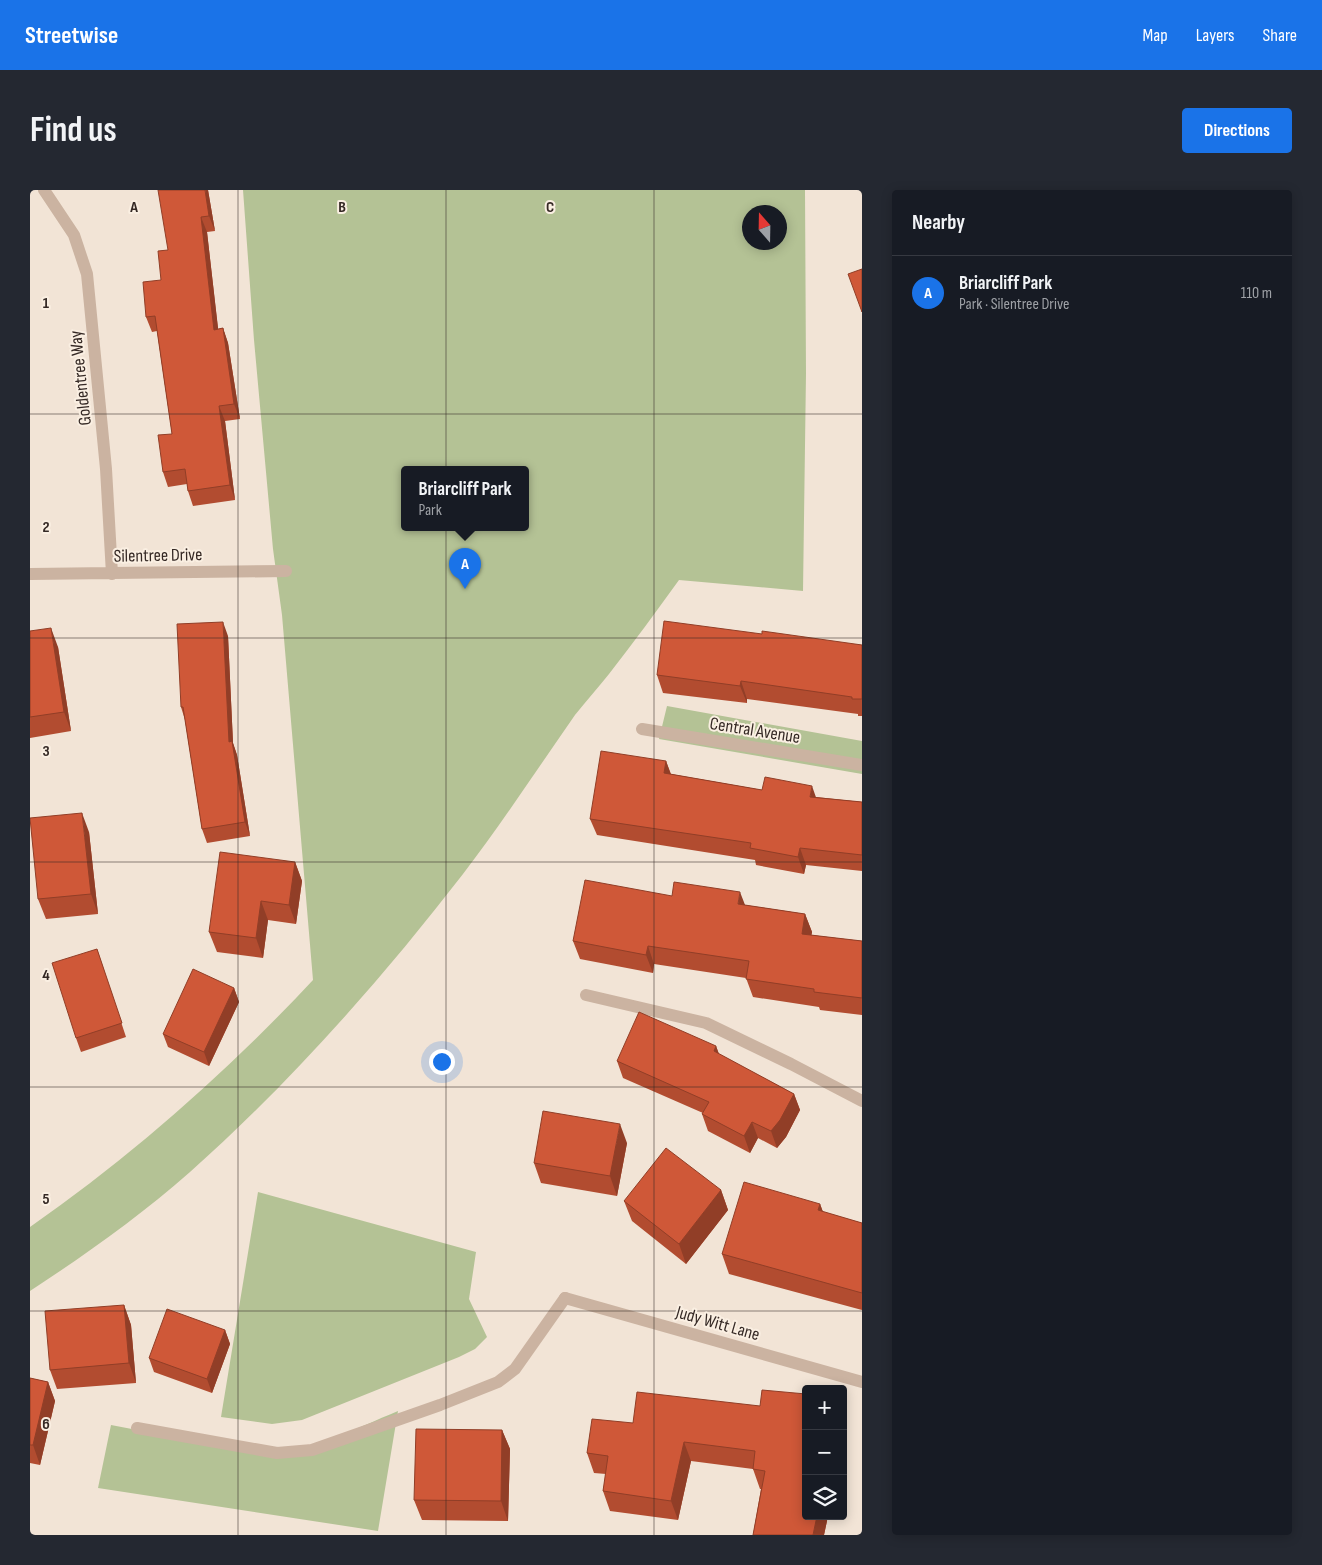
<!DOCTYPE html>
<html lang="en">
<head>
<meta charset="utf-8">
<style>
  :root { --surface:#171b24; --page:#242831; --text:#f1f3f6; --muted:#9ea1a6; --line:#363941; --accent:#1a73e8 }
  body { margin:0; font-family:"Sofia Sans Condensed",sans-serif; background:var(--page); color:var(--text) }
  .controls { position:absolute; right:15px; bottom:15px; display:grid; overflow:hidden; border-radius:5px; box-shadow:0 2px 12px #0003 }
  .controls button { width:45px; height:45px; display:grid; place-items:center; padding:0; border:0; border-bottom:1px solid var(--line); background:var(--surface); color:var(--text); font:25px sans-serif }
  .compass { position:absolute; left:712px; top:15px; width:45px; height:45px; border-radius:50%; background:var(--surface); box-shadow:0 2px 12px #0003; rotate:340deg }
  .you { position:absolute; left:411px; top:871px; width:18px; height:18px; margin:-12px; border:4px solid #fff; border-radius:50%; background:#1a73e8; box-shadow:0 0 0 8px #1a73e833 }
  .badge { display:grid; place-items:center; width:32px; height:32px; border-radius:50%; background:var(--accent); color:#fff; font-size:16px; font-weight:700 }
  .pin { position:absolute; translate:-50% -41px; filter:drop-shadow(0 1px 2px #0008) }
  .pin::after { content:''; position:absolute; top:26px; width:18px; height:15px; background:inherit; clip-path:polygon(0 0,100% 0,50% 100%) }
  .popup { position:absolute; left:371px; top:276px; width:128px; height:65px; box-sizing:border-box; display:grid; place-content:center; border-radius:5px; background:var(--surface); filter:drop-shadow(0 1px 4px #0005); font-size:16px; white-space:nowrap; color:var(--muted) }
  .popup b { font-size:19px; color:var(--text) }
  .popup::after { content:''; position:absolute; left:50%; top:100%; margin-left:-10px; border:10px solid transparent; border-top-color:var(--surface) }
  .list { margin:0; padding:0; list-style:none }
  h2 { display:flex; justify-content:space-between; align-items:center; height:65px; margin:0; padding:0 20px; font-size:21px }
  h2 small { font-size:16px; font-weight:400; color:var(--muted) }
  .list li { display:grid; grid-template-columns:32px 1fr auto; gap:15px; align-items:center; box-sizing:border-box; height:75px; padding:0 20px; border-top:1px solid var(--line) }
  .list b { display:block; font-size:19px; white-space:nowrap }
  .list p { margin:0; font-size:16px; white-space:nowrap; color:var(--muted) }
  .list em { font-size:16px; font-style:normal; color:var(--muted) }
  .icon { flex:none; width:28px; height:28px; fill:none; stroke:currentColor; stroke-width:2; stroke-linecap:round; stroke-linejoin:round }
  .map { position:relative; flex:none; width:832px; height:1345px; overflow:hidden; border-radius:5px }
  header { display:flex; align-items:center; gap:30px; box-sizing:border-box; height:70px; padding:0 25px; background:var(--accent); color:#fff }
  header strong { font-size:24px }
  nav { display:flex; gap:28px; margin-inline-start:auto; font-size:18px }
  .intro { display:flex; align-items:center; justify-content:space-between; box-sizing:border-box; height:120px; padding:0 30px }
  h1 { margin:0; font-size:35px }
  .button { padding:12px 22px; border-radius:5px; background:var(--accent); color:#fff; font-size:18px; font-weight:700 }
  main { display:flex; gap:30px; padding:0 30px }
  aside { flex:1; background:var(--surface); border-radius:5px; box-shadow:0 2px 12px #0003 }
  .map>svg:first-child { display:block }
  .green { fill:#b4c295; fill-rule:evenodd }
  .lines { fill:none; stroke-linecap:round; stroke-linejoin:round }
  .service { stroke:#cbb3a1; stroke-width:12 }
  .minor { stroke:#cbb3a1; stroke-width:12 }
  .wall { fill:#b24c30 }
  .shaded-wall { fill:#913e27 }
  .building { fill:#cf5838; stroke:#913e27 }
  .grid { fill:none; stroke:#352925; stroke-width:1; stroke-opacity:0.55 }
  .labels { text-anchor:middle; stroke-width:4; stroke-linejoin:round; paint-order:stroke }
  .street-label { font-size:18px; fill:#352925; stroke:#faefe2 }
  .grid-label { font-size:16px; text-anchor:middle; font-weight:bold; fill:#352925; stroke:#faefe2; stroke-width:4; stroke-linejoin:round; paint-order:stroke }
</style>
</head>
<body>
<header>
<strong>Streetwise</strong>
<nav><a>Map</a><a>Layers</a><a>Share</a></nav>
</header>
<div class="intro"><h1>Find us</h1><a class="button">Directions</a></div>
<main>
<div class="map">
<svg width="832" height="1345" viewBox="0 0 832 1345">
  <rect width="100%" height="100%" fill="#f2e4d6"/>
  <!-- green -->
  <path class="green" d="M 213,0 L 775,0 L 776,183 L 773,401 L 649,390 C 626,422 603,453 579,484 C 568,498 556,511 545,525 C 508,578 472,633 433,684 C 351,790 260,893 160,982 C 110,1026 55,1065 0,1101 L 0,1037 C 103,965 197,882 283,790 L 252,425 L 243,359 L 224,150 ZM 719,22 L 749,22 L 749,52 L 719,52 ZM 375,280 L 495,280 L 495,338 L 375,338 Z
    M 637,516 L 832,551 L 832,584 L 629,549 Z
    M 228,1002 L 446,1062 L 439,1109 L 457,1147 L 445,1159 L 429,1167 L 272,1230 L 242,1234 L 191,1227 Z
    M 368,1221 L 348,1341 L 68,1298 L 81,1235 L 222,1262 C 272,1266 322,1240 368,1221 Z"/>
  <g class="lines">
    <!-- service -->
    <path class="service" d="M 556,805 L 676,833 L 761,874 L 832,911
      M 107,1238 L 247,1263 L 282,1260 L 410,1215 L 468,1192 L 485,1179 L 535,1108"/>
    <!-- minor -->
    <path class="minor" d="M 14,0 L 44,45 L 57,84 L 76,279 L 82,384
      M 0,384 L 256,381
      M 612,539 L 832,575
      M 535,1108 L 832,1192"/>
  </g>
  <!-- wall -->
  <path class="wall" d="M 178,0 L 185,41 L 177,42 L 188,139 L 193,138 L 198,153 L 210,229 L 195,231 L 205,310 L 163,316 L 158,301 L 157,294 L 138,297 L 133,282 L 142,244 L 127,141 L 122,142 L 116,127 L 131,90 L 138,60 Z
    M 0,441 L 28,457 L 41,541 L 0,548 Z
    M 732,444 L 832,455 L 832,526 L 828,526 L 828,524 L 717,509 L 717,513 L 633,503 L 627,485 Z
    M 198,446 L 203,553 L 207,565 L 220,646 L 177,653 L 172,639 L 155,530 L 151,517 Z
    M 636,571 L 641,584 L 732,600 L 786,607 L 832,612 L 832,681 L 776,675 L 774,684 L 726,675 L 725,670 L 567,645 L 560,629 Z
    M 59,642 L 68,724 L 16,729 L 8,709 Z
    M 265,672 L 272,691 L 266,734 L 238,730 L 233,768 L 187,762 L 179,742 Z
    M 642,706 L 715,715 L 775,724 L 782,742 L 781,745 L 832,751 L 832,825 L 790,820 L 789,817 L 723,807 L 716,788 L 624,774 L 623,783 L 550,769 L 543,751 Z
    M 67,759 L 96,847 L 51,862 L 46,848 Z
    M 204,798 L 209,812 L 179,876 L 138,857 L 133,844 Z
    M 686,856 L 689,864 L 764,904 L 770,920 L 756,947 L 747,958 L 728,948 L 720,963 L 678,941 L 672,924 L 673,923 L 593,888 L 587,871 Z
    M 597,953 L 587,1006 L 511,993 L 504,973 Z
    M 691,1000 L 698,1020 L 656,1074 L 602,1031 L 594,1011 Z
    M 790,1014 L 793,1022 L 832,1033 L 832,1120 L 699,1084 L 692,1064 Z
    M 94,1115 L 101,1135 L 106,1193 L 27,1199 L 20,1180 Z
    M 195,1140 L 200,1154 L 182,1203 L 124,1182 L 119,1168 Z
    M 0,1188 L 18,1192 L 25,1211 L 10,1275 L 0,1273 Z
    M 730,1216 L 797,1331 L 794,1345 L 723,1345 L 731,1299 L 730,1299 L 723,1279 L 661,1271 L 648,1330 L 580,1321 L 573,1301 L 576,1284 L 564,1283 L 557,1263 L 603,1233 Z
    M 472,1240 L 480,1259 L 478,1331 L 392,1330 L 384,1310 Z"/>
  <!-- shaded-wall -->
  <path class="shaded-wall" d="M 175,0 L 178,0 L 185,41 L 179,26 Z
    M 171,27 L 177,42 L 190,155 L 184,140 Z
    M 193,138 L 198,153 L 210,229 L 204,214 Z
    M 189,216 L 195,231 L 205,310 L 200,295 Z
    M 193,432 L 198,446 L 203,553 L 207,565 L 220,646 L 215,632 L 199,552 Z
    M 21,438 L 28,457 L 41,541 L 34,522 Z
    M 711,491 L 717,509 L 717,513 L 710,496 Z
    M 636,571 L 642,588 L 634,583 Z
    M 782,596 L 788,613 L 780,607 Z
    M 52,623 L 59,642 L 68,724 L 61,704 Z
    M 770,658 L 776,675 L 774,684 L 768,667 Z
    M 265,672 L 272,691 L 266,734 L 259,715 Z
    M 710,702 L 717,720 L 708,714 Z
    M 231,711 L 238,730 L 233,768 L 226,748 Z
    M 775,724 L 782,742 L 779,762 L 772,744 Z
    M 618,756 L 624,774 L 623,783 L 616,765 Z
    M 204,798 L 209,812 L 179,876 L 174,862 Z
    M 686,856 L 692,873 L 684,861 Z
    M 764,904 L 770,920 L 756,947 L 747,958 L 741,941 Z
    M 722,932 L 728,948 L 720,963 L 714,946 Z
    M 590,934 L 597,953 L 587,1006 L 580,986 Z
    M 691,1000 L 698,1020 L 656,1074 L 649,1054 Z
    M 790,1014 L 797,1033 L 788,1020 Z
    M 94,1115 L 101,1135 L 106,1193 L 99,1173 Z
    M 195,1140 L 200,1154 L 182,1203 L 177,1189 Z
    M 18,1192 L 25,1211 L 10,1275 L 3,1255 Z
    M 472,1240 L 480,1259 L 478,1331 L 471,1311 Z
    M 654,1252 L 661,1271 L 648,1330 L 641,1311 Z
    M 787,1326 L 798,1326 L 794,1345 L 783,1345 Z"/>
  <!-- building -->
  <path class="building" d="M 128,0 L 175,0 L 179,26 L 171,27 L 184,140 L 193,138 L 204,214 L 189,216 L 200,295 L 158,301 L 155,279 L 133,282 L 128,245 L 142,244 L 125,126 L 116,127 L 113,92 L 131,90 L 128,61 L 138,60 Z
    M 832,79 L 832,122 L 818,84 Z
    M 634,431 L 732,444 L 732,441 L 832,455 L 832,509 L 822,509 L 822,507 L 711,491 L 710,496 L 627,485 Z
    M 193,432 L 199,552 L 202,551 L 215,632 L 172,639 L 153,517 L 151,517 L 147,434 Z
    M 21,438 L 34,522 L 0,527 L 0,441 Z
    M 571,561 L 636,571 L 634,583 L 732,600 L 735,587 L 782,596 L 780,607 L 832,612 L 832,665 L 770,658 L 768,667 L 720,658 L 721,653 L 560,629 Z
    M 52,623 L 61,704 L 8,709 L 0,628 Z
    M 190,662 L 265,672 L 259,715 L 231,711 L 226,748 L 179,742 Z
    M 555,690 L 642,706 L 644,692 L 710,702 L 708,714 L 775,724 L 772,744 L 832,751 L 832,808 L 784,802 L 784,799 L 716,789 L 719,771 L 618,756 L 616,765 L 543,751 Z
    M 67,759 L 92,833 L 46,848 L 22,773 Z
    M 163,779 L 204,798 L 174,862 L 133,844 Z
    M 609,822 L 686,856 L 684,861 L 764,904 L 750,930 L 741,941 L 722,932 L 714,946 L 672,924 L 679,912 L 587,871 Z
    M 513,921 L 590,934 L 580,986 L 504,973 Z
    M 636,958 L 691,1000 L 649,1054 L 594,1011 Z
    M 714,992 L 790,1014 L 788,1020 L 832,1033 L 832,1103 L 692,1064 Z
    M 94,1115 L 99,1173 L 20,1180 L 15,1121 Z
    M 137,1119 L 195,1140 L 177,1189 L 119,1168 Z
    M 0,1188 L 18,1192 L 3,1255 L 0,1255 Z
    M 732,1200 L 776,1204 L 776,1326 L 787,1326 L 783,1345 L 723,1345 L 735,1281 L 723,1279 L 725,1261 L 654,1252 L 641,1311 L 573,1301 L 578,1266 L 557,1263 L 562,1229 L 603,1233 L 607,1202 L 730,1216 Z
    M 386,1239 L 472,1240 L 471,1311 L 384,1310 Z"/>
  <!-- grid -->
  <path class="grid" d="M 208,0 L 208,1345M 416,0 L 416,1345M 624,0 L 624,1345M 0,224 L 832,224M 0,448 L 832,448M 0,672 L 832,672M 0,897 L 832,897M 0,1121 L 832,1121"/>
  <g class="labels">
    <!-- street labels -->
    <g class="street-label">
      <text transform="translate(50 188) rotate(-96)" y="6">Goldentree Way</text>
      <text transform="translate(128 365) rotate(-1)" y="6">Silentree Drive</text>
      <text transform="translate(725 540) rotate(9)" y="6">Central Avenue</text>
      <text transform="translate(688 1133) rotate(16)" y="6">Judy Witt Lane</text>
    </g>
  </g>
  <g class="grid-label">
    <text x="104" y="22">A</text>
    <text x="312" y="22">B</text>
    <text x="520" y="22">C</text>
    <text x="16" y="118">1</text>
    <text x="16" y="342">2</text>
    <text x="16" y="566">3</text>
    <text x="16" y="790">4</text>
    <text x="16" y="1014">5</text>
    <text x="16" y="1239">6</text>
  </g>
</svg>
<div class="controls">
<button>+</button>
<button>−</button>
<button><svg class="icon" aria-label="layers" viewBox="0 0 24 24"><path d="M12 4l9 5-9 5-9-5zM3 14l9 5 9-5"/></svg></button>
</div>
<svg class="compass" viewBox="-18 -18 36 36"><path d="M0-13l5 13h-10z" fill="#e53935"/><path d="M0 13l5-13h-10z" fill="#9ea1a6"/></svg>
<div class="you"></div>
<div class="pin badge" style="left:435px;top:399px">A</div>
<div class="popup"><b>Briarcliff Park</b>Park</div>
</div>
<aside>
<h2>Nearby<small></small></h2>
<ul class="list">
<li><span class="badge">A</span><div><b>Briarcliff Park</b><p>Park · Silentree Drive</p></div><em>110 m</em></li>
</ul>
</aside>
</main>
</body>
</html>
